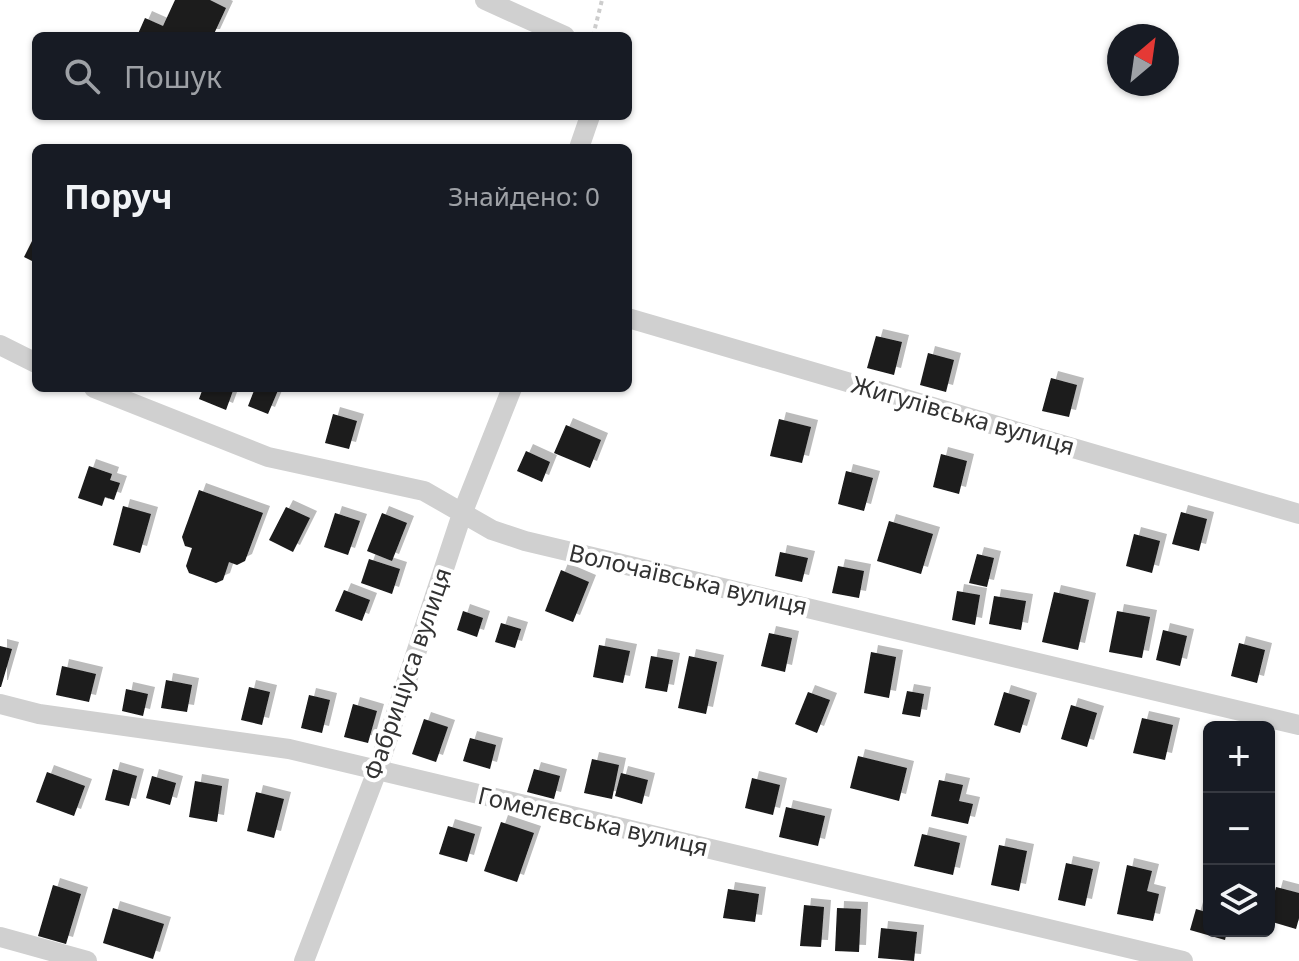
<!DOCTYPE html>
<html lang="uk">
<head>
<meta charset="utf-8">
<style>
  :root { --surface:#171b24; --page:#242831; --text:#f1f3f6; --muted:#9ea1a6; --line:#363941 }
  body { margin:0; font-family:"Noto Sans",sans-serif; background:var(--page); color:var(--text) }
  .controls { position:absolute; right:24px; bottom:24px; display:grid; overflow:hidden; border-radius:12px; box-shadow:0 2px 6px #0004 }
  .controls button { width:72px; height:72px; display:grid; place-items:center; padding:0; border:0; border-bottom:2px solid var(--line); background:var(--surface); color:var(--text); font:40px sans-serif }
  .compass { position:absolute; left:1107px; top:24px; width:72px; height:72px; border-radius:50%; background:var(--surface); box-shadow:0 2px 6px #0004; rotate:29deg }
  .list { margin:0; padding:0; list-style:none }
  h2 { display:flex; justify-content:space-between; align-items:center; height:104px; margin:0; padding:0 32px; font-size:34px }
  h2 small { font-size:26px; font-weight:400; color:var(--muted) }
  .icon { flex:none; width:44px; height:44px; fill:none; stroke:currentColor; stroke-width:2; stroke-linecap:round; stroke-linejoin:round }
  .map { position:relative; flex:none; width:1299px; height:961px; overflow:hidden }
  .search { position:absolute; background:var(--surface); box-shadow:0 2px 6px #0004; left:32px; top:32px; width:600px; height:88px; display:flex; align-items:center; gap:20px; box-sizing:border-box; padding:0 28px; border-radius:12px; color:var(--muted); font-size:30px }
  .panel { position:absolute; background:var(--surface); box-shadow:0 2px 6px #0004; left:32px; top:144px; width:600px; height:248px; border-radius:12px }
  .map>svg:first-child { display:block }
  .building { fill:#1a1a1a; filter:url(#shadow) }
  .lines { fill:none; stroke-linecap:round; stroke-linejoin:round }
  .path { stroke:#cdcdcd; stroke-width:4; stroke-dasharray:4 4; stroke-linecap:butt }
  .minor { stroke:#d0d0d0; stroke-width:20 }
  .labels { text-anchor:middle; stroke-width:8; stroke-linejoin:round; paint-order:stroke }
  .street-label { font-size:24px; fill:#333; stroke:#fff }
</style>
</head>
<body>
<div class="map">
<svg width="1299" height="961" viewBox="0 0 1299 961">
  <defs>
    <filter id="shadow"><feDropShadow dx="7" dy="-7" stdDeviation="0" flood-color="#0004"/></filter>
  </defs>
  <rect width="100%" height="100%" fill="#fff"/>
  <!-- building -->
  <path class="building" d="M 175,0 L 210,0 L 226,8 L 213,36 L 137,36 L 145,18 L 163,26 Z
    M 36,233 L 36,263 L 24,257 Z
    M 876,336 L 902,342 L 894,375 L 867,368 Z
    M 928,353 L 954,360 L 946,392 L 920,385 Z
    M 1051,378 L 1077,385 L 1069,417 L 1042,411 Z
    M 203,388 L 234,388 L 226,410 L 199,399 Z
    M 255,388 L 279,388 L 268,414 L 248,406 Z
    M 333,414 L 357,421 L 349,449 L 325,443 Z
    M 779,419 L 811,427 L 802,463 L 770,456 Z
    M 566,425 L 601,440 L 590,468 L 554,453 Z
    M 526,451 L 550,462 L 542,482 L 517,471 Z
    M 941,454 L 967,461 L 959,494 L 933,487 Z
    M 89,466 L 112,474 L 110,480 L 120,483 L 114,500 L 105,497 L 102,506 L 78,498 Z
    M 846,471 L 873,478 L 864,511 L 838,504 Z
    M 199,490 L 263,513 L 245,561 L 237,565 L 229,562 L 223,580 L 216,583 L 189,573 L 186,566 L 192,548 L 185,546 L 182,537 Z
    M 123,506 L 151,514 L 140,553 L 113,545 Z
    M 286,507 L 310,518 L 293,552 L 269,540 Z
    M 1181,512 L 1207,519 L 1199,551 L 1172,544 Z
    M 335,513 L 360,521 L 348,555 L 324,547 Z
    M 382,513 L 407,523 L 392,561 L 367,551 Z
    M 889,521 L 933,534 L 921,574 L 877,561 Z
    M 1134,534 L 1160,541 L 1152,573 L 1126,566 Z
    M 780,552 L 808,558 L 802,582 L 775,576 Z
    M 977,554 L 994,558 L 987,587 L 969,583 Z
    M 369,559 L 400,569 L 392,594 L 361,583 Z
    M 838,566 L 864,571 L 859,598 L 832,593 Z
    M 561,570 L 589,582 L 573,622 L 545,611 Z
    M 344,590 L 370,600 L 362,621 L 335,611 Z
    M 957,591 L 980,595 L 975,625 L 952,620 Z
    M 1054,592 L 1089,600 L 1078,650 L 1042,642 Z
    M 994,596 L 1026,601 L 1021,630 L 989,624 Z
    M 463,611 L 483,618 L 477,637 L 457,630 Z
    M 1117,611 L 1150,617 L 1142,658 L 1109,652 Z
    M 501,623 L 521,629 L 515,648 L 495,642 Z
    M 1163,630 L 1187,636 L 1180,666 L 1156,660 Z
    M 769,633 L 792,638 L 785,672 L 761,666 Z
    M 1239,643 L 1265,650 L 1257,683 L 1231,676 Z
    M 599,645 L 630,651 L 623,683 L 593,677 Z
    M 0,646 L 12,649 L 1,687 L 0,687 Z
    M 871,652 L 896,657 L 889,698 L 864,693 Z
    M 651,656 L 673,660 L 667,692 L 645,688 Z
    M 689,656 L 717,662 L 706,714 L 678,708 Z
    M 62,666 L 96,674 L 89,702 L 56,695 Z
    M 166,680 L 192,685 L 187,712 L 161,708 Z
    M 249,687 L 270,692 L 262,725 L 241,720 Z
    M 126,689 L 148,694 L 143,716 L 122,711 Z
    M 907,691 L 924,694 L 920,717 L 902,714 Z
    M 808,692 L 830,700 L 817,733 L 795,724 Z
    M 1004,692 L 1030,700 L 1020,733 L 994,725 Z
    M 309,695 L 330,700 L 322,733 L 301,728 Z
    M 353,704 L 377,711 L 368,743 L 344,737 Z
    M 1071,705 L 1097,713 L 1087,747 L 1061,739 Z
    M 1142,718 L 1173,725 L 1165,760 L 1133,753 Z
    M 424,719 L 448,727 L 436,762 L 412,754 Z
    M 470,738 L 496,745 L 490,769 L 463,761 Z
    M 858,756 L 907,768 L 899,801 L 850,788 Z
    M 592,759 L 619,765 L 612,799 L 584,793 Z
    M 113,769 L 137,776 L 129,806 L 105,800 Z
    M 534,769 L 560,776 L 554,799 L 527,792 Z
    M 47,772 L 85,786 L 74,816 L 36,802 Z
    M 621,773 L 648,780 L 642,804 L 615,796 Z
    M 152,776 L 176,783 L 170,805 L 146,798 Z
    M 752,778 L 780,785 L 773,815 L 745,808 Z
    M 939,780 L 963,785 L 959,801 L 973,804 L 968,824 L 931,816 Z
    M 195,781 L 222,786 L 217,822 L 189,817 Z
    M 256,792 L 284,799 L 274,838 L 247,831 Z
    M 786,807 L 825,816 L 818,846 L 779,837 Z
    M 501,822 L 534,833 L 517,882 L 484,871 Z
    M 448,826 L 475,834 L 467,862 L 439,854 Z
    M 922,834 L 960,843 L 953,875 L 914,866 Z
    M 999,845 L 1027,851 L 1019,891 L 991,885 Z
    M 1066,863 L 1093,869 L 1085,906 L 1058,900 Z
    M 1127,865 L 1152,871 L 1147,891 L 1159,894 L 1153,921 L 1117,914 Z
    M 53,885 L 81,894 L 66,944 L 38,936 Z
    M 1276,887 L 1299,893 L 1299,918 L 1296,929 L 1269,921 L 1269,913 Z
    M 728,889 L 759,894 L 755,922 L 723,918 Z
    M 804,905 L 824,907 L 821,947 L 800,946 Z
    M 113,908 L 164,924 L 153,959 L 103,943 Z
    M 837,908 L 861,909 L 859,952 L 835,951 Z
    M 1196,909 L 1209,913 L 1209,931 L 1227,931 L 1225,940 L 1190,930 Z
    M 881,928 L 917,932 L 914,961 L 878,958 Z"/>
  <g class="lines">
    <!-- path -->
    <path class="path" d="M 593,36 L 602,0"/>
    <!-- minor -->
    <path class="minor" d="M 485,0 L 565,36
      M 579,148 L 590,116
      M 628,318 L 1299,514
      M 0,345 L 36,363
      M 94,388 L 268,457 L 424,491 L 492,530 L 525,541 L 1299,725
      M 0,704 L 39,714 L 289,749 L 1183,961
      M 0,937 L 87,961
      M 304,961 L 377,771 L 462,514 L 512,388"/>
  </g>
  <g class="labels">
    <!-- street labels -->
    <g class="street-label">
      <text transform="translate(963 416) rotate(16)" y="8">Жигулівська вулиця</text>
      <text transform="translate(688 580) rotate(13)" y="8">Волочаївська вулиця</text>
      <text transform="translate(408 674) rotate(-71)" y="8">Фабриціуса вулиця</text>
      <text transform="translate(593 822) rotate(13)" y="8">Гомелєвська вулиця</text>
    </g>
  </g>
</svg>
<div class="controls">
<button>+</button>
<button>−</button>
<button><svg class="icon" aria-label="layers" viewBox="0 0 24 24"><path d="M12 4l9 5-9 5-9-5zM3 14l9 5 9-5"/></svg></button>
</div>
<svg class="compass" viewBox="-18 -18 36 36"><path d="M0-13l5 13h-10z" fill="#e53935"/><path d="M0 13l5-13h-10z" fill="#9ea1a6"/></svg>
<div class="search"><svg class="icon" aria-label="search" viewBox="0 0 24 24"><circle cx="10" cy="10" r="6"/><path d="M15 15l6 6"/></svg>Пошук</div>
<section class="panel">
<h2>Поруч<small>Знайдено: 0</small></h2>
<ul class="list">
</ul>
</section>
</div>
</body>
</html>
